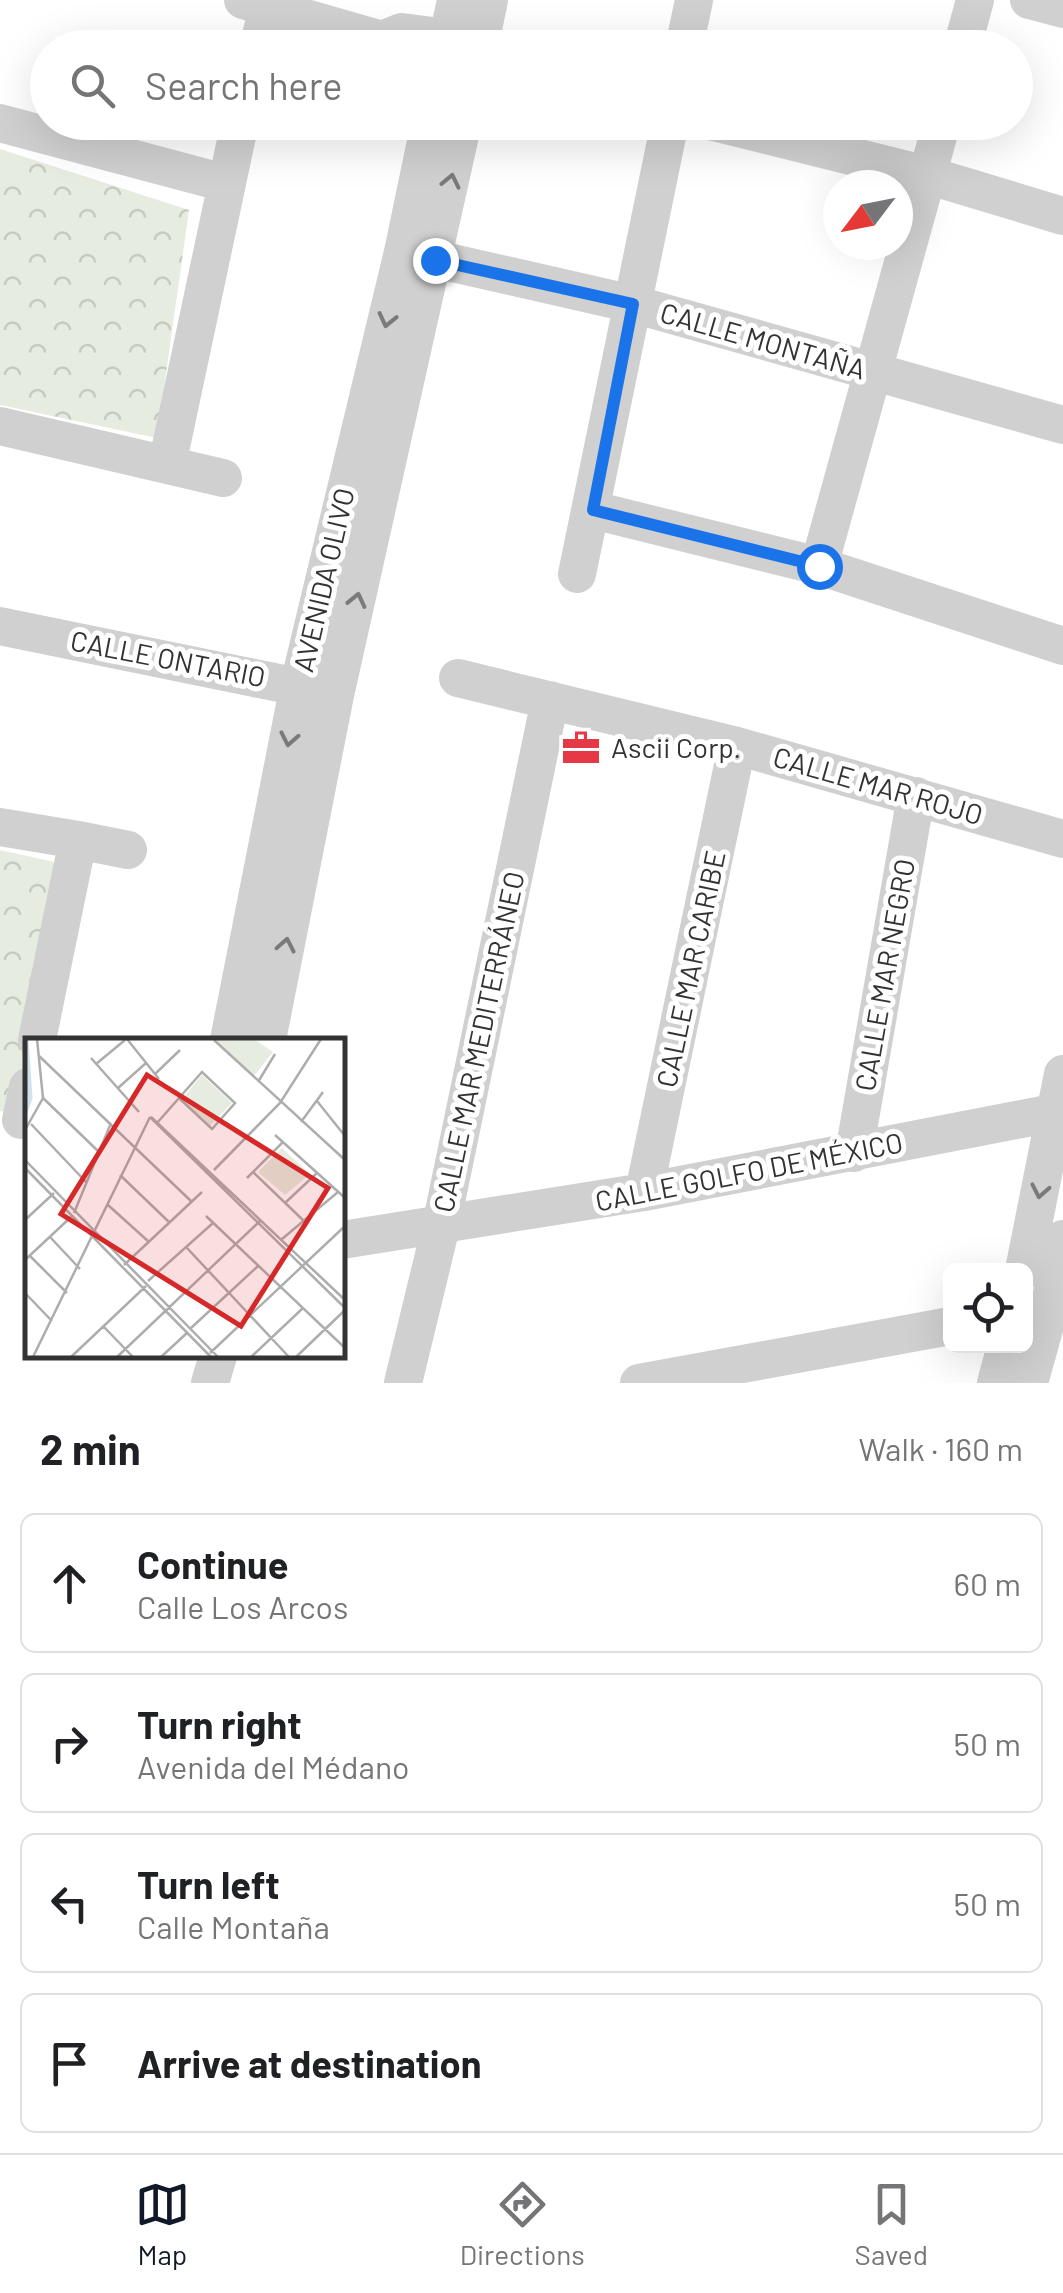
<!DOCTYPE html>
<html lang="en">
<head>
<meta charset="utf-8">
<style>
  :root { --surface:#fff; --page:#f2f2f2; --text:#202124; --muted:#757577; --line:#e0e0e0; --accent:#111827 }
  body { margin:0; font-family:Barlow,sans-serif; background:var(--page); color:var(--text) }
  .controls { position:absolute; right:30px; bottom:30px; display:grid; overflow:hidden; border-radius:15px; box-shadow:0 10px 40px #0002 }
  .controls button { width:90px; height:90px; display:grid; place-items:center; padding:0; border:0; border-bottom:2px solid var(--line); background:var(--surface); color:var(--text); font:50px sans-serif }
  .compass { position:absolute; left:823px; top:170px; width:90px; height:90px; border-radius:50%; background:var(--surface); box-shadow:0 10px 40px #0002; rotate:238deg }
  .stop { position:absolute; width:30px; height:30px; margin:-22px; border:8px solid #1a73e8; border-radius:50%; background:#fff }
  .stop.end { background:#1a73e8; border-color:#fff; box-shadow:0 2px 10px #0008 }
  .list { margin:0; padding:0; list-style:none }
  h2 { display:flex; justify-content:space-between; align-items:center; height:130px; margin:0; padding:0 40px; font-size:42px }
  h2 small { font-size:32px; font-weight:400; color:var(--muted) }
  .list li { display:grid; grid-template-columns:65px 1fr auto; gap:30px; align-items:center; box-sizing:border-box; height:140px; margin:0 20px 20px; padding:0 20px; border:2px solid var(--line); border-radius:15px }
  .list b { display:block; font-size:38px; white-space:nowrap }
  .list p { margin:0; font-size:32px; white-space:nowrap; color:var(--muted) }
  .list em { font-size:32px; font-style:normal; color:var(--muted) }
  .icon { flex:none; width:55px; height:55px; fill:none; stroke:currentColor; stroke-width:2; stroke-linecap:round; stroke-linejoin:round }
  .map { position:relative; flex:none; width:1063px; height:1383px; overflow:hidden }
  .search { position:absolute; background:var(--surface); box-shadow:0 10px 40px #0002; left:30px; right:30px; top:30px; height:110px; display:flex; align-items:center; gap:25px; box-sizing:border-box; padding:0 35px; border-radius:55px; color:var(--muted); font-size:38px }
  .sheet { height:770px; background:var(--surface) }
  nav { display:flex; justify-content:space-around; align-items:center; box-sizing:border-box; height:140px; border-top:2px solid var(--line); background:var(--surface); font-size:28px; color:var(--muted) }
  nav a { display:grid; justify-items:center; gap:5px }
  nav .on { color:var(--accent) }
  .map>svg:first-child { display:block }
  .forest { fill:url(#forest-crowns) }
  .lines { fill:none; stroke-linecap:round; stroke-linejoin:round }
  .minor { stroke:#d0d0d0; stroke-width:38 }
  .oneway { stroke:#7a7a7a }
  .route { stroke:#1a73e8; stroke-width:12 }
  .labels { text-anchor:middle; stroke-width:10; stroke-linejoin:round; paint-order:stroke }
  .street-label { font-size:28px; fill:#333; stroke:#fff }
  .poi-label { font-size:28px; fill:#333; stroke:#fff; text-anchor:start }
  .inset-river { fill:none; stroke:#cfe2ee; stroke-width:5 }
  .inset-road { fill:none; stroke:#adadad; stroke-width:2.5 }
  .view { fill:#d62828; fill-opacity:0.15; stroke:#d62828; stroke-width:5 }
  .inset-edge { fill:none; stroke:#333; stroke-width:5 }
</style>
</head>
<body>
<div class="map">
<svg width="1063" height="1383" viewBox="0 0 1063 1383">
  <defs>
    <pattern id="forest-crowns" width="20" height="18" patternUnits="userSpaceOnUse" patternTransform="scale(2.5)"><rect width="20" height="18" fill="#e6ecdf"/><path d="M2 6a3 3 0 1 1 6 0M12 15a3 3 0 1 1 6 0" fill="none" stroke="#c6cbc0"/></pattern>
  </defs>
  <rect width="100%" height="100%" fill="#fff"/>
  <!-- forest -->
  <path class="forest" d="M 0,149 L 189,210 L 157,438 L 0,405 Z
    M 0,850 L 72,866 L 28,1040 L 27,1085 L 22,1114 L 0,1111 Z"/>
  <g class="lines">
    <!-- minor -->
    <path class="minor" d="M 243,0 L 382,40 L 388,48
      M 1029,0 L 1063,9
      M 382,40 L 402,32 L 448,38
      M 258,48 L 268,7
      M 446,48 L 456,0
      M 479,48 L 489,0
      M 684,48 L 694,0
      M 962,48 L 975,0
      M 714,122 L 927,175 L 1063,216
      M 0,123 L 225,183
      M 413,254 L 633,304 L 1063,425
      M 0,426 L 223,478
      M 167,465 L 240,122
      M 593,510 L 819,566 L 1063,646
      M 819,566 L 942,122
      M 577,574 L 670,122
      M 0,626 L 323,692
      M 458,678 L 737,746 L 1063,839
      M 0,827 L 78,840 L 37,1040
      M 78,840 L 128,850
      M 229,1040 L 299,685 L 403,252 L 430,122
      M 267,1040 L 335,695 L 463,122
      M 21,1120 L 28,1087
      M 854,1153 L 916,796
      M 644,1192 L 737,746
      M 342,1240 L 644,1192 L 1063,1111
      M 1024,1270 L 1063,1074
      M 210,1383 L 218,1356
      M 403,1383 L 441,1226 L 550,700
      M 639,1383 L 950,1326
      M 996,1383 L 1006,1346
      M 1029,1383 L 1047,1318 L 1063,1239"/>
  </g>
  <!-- one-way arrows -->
  <defs><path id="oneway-chevron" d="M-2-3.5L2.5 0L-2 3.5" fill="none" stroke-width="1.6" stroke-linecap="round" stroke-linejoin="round" transform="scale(2.5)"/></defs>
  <g class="oneway">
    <use href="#oneway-chevron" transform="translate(451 181) rotate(-78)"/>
    <use href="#oneway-chevron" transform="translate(387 320) rotate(103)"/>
    <use href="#oneway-chevron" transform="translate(357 600) rotate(-77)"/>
    <use href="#oneway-chevron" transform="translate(289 739) rotate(101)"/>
    <use href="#oneway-chevron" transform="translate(286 945) rotate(-79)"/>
    <use href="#oneway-chevron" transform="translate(1040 1191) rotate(101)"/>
  </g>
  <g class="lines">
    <!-- route -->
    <path class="route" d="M 435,260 L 633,304 L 593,510 L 819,566"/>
  </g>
  <!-- icons -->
  <defs>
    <g id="office-bare" transform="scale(3)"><path d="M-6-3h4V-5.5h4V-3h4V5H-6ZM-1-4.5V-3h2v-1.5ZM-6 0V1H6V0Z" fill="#e63946" stroke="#fff" stroke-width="2.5" paint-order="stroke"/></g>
  </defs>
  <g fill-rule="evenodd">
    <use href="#office-bare" x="581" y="748"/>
  </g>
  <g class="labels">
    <!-- street labels -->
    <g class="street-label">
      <text transform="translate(763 341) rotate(16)" y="10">CALLE MONTAÑA</text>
      <text transform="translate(324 580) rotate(-77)" y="10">AVENIDA OLIVO</text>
      <text transform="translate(168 659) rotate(11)" y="10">CALLE ONTARIO</text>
      <text transform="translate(878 786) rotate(16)" y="10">CALLE MAR ROJO</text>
      <text transform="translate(691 969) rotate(-78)" y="10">CALLE MAR CARIBE</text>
      <text transform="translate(885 975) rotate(-80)" y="10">CALLE MAR NEGRO</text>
      <text transform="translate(479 1042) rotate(-78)" y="10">CALLE MAR MEDITERRÁNEO</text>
      <text transform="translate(749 1172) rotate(-11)" y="10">CALLE GOLFO DE MÉXICO</text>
    </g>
    <!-- poi labels -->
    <g class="poi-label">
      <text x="611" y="758">Ascii Corp.</text>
    </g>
  </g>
  <!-- overview -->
  <g transform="translate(25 1038)">
    <rect width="320" height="320" fill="#fff"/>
    <path d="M 190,1 L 229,1 L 248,14 L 229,38 ZM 177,37 L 207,65 L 184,89 L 156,62 ZM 257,110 L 285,136 L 260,157 L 233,134 Z" fill="#e6ecdf"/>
    <path class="inset-river" d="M 0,74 L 5,60 L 1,1"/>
    <path class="inset-road" d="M 102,1 L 134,41M 189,2 L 320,122M 13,17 L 167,164M 66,20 L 114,74M 71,26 L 100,2M 130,36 L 155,12M 233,44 L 250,16M 93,50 L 121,25M 18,60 L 73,113M 292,63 L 320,98M 125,79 L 320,270M 126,79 L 320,262M 276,84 L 298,54M 132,85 L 177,34 L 210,65 L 187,91 L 155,61M 6,86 L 61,144M 0,92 L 18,60 L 12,1M 250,97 L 319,159M 0,122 L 193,319M 0,130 L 186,319M 189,132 L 255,65 L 296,1M 228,134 L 280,184M 95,137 L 145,185M 222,140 L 258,104M 261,164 L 292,135M 83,167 L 124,204M 49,175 L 86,85M 181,178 L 320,310M 0,182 L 29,155M 25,199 L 55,231M 257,201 L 313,154M 162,210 L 264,319M 5,218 L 42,255M 0,222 L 46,179M 99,227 L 177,154M 123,243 L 188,185M 0,255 L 27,283M 79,289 L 108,319M 166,290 L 233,228M 185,315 L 320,188M 8,319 L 125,79M 46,319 L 121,248M 92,319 L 236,182M 136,319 L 163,294M 226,319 L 277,271M 271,319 L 320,272"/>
    <path class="view" d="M 122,37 L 303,150 L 216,288 L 36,176 Z"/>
    <rect width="320" height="320" class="inset-edge"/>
  </g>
</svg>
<div class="controls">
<button><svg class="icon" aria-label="locate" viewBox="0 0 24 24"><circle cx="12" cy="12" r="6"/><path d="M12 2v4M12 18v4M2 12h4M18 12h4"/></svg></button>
</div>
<svg class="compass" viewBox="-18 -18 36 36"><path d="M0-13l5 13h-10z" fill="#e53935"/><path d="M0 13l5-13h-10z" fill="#757577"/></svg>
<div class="stop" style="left:819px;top:566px"></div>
<div class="stop end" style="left:435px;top:260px"></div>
<div class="search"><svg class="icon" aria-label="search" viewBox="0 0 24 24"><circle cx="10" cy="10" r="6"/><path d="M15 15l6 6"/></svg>Search here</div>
</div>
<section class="sheet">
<h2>2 min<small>Walk · 160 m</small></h2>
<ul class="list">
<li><svg class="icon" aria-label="ahead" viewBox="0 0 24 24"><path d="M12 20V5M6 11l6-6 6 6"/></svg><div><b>Continue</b><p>Calle Los Arcos</p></div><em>60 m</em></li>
<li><svg class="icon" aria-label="right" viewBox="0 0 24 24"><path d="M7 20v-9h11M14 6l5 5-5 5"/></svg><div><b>Turn right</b><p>Avenida del Médano</p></div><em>50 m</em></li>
<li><svg class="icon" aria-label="left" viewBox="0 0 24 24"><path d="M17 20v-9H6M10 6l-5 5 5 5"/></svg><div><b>Turn left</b><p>Calle Montaña</p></div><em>50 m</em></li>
<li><svg class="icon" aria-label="arrive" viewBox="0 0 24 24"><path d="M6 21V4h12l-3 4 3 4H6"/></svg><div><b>Arrive at destination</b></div></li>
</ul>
</section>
<nav>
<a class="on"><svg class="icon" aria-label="map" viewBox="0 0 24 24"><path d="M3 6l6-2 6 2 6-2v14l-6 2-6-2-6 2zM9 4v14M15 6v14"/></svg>Map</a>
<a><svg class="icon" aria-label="directions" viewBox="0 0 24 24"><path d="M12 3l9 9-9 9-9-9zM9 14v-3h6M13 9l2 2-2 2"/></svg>Directions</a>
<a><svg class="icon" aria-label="saved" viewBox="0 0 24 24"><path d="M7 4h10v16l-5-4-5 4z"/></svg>Saved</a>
</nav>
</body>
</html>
